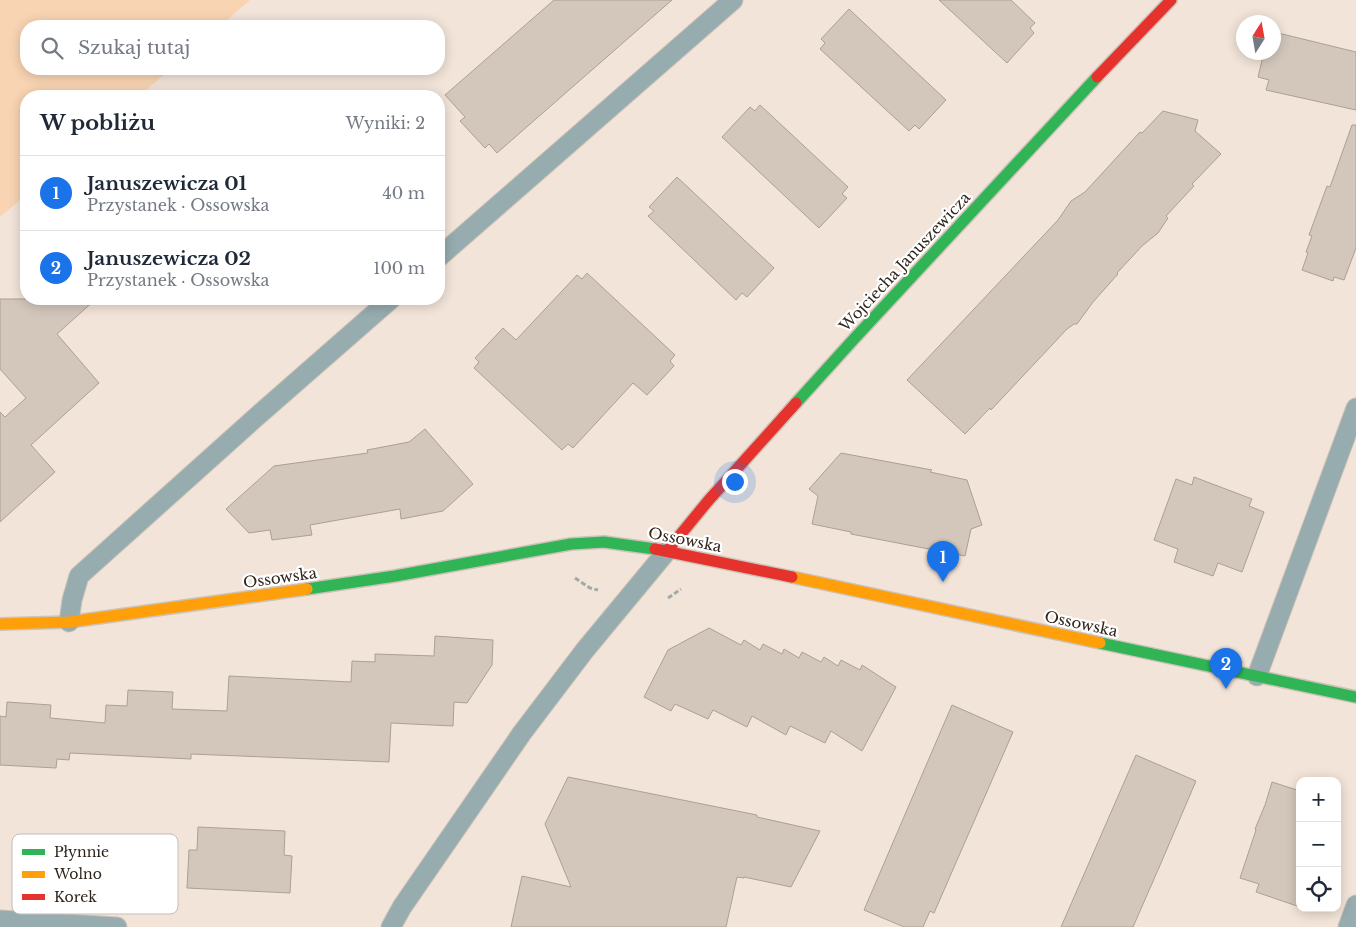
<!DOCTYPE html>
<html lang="pl">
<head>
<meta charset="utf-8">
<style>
  :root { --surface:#fff; --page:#f6f6f7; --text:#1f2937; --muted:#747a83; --line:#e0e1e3; --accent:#1a73e8 }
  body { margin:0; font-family:"Libre Baskerville",serif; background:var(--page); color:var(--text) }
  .controls { position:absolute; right:15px; bottom:15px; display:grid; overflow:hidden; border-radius:10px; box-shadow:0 2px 12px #0003 }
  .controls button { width:45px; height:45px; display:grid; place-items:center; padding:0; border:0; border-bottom:1px solid var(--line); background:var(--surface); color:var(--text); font:25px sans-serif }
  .compass { position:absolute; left:1236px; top:15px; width:45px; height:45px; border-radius:50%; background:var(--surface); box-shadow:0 2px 12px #0003; rotate:11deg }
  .you { position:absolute; left:734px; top:481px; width:18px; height:18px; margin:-12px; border:4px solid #fff; border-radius:50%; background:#1a73e8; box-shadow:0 0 0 8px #1a73e833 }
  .badge { display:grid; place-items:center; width:32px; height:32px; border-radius:50%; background:var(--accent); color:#fff; font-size:16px; font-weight:700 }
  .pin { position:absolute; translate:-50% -41px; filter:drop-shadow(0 1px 2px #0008) }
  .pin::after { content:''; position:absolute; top:26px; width:18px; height:15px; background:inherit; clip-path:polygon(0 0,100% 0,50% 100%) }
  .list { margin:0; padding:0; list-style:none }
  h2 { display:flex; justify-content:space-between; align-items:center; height:65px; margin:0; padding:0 20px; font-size:21px }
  h2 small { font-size:16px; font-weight:400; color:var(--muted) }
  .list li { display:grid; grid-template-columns:32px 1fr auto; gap:15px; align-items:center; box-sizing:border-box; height:75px; padding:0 20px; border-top:1px solid var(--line) }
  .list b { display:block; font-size:19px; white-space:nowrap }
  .list p { margin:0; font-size:16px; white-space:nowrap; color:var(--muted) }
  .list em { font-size:16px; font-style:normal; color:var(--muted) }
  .icon { flex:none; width:28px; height:28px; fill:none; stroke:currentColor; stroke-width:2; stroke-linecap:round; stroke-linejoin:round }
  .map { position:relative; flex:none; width:1356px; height:927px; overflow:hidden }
  .search { position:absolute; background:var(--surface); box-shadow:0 2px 12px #0003; left:20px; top:20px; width:425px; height:55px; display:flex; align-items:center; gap:12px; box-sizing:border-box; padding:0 18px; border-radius:20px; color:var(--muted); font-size:19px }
  .panel { position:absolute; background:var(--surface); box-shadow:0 2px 12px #0003; left:20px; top:90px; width:425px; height:215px; border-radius:20px }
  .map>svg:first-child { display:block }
  .green { fill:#f8d4b3 }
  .building { fill:#d3c7bc; stroke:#aba096 }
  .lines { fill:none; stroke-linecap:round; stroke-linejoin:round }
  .lane-casing { stroke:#cdc2b8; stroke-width:21 }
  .fast-casing { stroke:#cdc2b8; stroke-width:14 }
  .slow-casing { stroke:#cdc2b8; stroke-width:14 }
  .jam-casing { stroke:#cdc2b8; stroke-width:14 }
  .path { stroke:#a0aaa8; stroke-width:3; stroke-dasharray:5 2.5; stroke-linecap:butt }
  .lane { stroke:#96acae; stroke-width:19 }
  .fast { stroke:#30b455; stroke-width:11 }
  .slow { stroke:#ff9f0a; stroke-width:11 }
  .jam { stroke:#e5322d; stroke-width:11 }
  .labels { text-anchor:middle; stroke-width:4.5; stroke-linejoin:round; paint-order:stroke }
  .street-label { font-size:15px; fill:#30251a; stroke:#fff }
  .key { fill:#fff; stroke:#c1beba; stroke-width:1 }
  .key-label { font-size:14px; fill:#30251a }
</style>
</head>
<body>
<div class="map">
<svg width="1356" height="927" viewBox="0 0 1356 927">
  <rect width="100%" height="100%" fill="#f2e4d8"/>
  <!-- green -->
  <path class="green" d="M 0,0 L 250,0 L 220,26 L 26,26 L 26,69 L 171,69 L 139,96 L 26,96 L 26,195 L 0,217 Z"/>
  <!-- building -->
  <path class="building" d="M 554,0 L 672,0 L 497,153 L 489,144 L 485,148 L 460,121 L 465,117 L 445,95 Z
    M 939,0 L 1011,0 L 1035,23 L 1030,28 L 1034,33 L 1007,63 Z
    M 849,9 L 946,100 L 919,129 L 915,125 L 909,131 L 820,49 L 825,43 L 821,39 Z
    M 1274,32 L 1356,52 L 1356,110 L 1266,90 L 1269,80 L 1258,77 L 1264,52 L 1274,52 Z
    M 760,105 L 848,187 L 842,194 L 847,198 L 819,228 L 722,137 L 750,107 L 755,111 Z
    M 1163,111 L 1198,120 L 1195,131 L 1221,154 L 1192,184 L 1194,186 L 1166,216 L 1168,218 L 1158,233 L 1142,246 L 1117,273 L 1118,274 L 1093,302 L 1077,324 L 1074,324 L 1067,329 L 991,410 L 990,408 L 965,434 L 907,380 L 1058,220 L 1071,201 L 1085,192 L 1140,132 L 1142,133 Z
    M 1352,125 L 1356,125 L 1356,248 L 1344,280 L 1334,277 L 1333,281 L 1302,270 L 1308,253 L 1306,252 L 1312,236 L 1309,235 L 1327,186 L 1330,187 Z
    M 677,177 L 774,268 L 747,297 L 742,293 L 736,300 L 648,216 L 654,211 L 649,207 Z
    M 587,273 L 675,355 L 670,361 L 674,366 L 647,395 L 633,383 L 573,448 L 568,444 L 562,450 L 474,368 L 479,362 L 475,358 L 503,328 L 516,340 L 577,275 L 582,279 Z
    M 0,299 L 96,299 L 57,334 L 99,383 L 31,445 L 55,472 L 0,522 L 0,412 L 5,417 L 26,398 L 0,369 Z
    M 425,429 L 473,484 L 443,511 L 401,519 L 400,509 L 310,525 L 312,535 L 272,540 L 270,530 L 249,533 L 226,509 L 274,466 L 368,453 L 367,450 L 409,442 Z
    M 841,453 L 932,470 L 930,472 L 967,480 L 982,525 L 971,529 L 965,556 L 851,534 L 851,532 L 812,524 L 818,496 L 809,489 Z
    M 1194,477 L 1252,499 L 1249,506 L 1264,512 L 1242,572 L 1218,563 L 1213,576 L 1174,562 L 1178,549 L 1154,540 L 1176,479 L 1192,485 Z
    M 709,628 L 741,645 L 744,640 L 760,650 L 763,644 L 782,654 L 784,649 L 799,658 L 802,652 L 821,662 L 824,657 L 838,666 L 841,660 L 860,670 L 862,665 L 896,687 L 862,751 L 831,731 L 825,743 L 790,726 L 786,735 L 752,716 L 747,727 L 713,710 L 708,719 L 675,704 L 671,711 L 644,697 L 668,650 Z
    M 435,636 L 493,640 L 492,665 L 467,703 L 454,702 L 453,726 L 391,723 L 389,762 L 191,754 L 191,759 L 70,753 L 69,760 L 57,759 L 56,768 L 0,765 L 0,716 L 6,717 L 7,702 L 51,705 L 50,718 L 105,723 L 106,705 L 127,706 L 128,690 L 173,692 L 172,709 L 227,711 L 229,676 L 351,682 L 352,661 L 375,662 L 375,654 L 434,656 Z
    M 952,705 L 1013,732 L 934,913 L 930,911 L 923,927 L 904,927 L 864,910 Z
    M 1136,755 L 1196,781 L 1161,863 L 1133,927 L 1061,927 Z
    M 568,777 L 757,815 L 757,817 L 820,831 L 791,887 L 744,877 L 744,878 L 737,877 L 726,927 L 511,927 L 522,876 L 571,887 L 545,824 Z
    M 1272,782 L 1300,791 L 1300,907 L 1256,892 L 1259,884 L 1240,878 L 1256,830 L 1255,829 L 1265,805 Z
    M 198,827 L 285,831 L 284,855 L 292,856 L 290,893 L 187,888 L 189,850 L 197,850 Z"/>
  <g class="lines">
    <!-- lane casing -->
    <g class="lane-casing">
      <path id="lane" d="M 439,257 L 733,0
        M 69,622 L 72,600 L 79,576 L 254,419 L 391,299
        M 1257,676 L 1356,408
        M 0,920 L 117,927
        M 391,927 L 402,907 L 522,733 L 585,650 L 667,551
        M 1348,927 L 1356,905"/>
    </g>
    <!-- fast casing -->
    <g class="fast-casing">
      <path id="fast" d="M 796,403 L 853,340 L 1097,77
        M 307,589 L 395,576 L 571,544 L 604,542 L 655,549
        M 1100,643 L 1356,697"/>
    </g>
    <!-- slow casing -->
    <g class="slow-casing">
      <path id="slow" d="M 792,577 L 1100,643
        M 0,624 L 69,622 L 307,589"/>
    </g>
    <!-- jam casing -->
    <g class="jam-casing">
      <path id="jam" d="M 1097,77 L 1171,0
        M 655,549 L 792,577
        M 667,551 L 708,501 L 796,403"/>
    </g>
    <!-- path -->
    <path class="path" d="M 575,578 L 590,588 L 598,590
      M 668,598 L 681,589"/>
    <!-- lane -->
    <use href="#lane" class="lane"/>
    <!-- fast -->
    <use href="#fast" class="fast"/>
    <!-- slow -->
    <use href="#slow" class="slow"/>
    <!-- jam -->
    <use href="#jam" class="jam"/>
  </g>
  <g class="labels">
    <!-- street labels -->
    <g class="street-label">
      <text transform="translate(905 262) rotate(-47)" y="5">Wojciecha Januszewicza</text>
      <text transform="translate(685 540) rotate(11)" y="5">Ossowska</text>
      <text transform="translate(280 578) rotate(-8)" y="5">Ossowska</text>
      <text transform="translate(1081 624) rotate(12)" y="5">Ossowska</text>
    </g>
  </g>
  <!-- legend -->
  <rect x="12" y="834" width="166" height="80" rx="8" class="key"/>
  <rect x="22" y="849" width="23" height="6" fill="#30b455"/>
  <rect x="22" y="871" width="23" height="7" fill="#ff9f0a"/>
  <rect x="22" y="894" width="23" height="6" fill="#e5322d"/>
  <g class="key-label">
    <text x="54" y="857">Płynnie</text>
    <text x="54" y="879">Wolno</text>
    <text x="54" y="902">Korek</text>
  </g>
</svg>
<div class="controls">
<button>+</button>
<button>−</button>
<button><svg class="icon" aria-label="locate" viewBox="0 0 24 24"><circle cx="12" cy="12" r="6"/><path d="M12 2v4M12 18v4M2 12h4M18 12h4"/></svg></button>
</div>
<svg class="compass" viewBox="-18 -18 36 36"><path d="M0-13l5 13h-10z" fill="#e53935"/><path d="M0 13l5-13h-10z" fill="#747a83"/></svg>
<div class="you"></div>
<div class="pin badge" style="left:943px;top:582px">1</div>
<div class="pin badge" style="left:1226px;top:689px">2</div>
<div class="search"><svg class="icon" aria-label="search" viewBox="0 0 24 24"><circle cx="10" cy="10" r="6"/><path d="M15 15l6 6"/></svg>Szukaj tutaj</div>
<section class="panel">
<h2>W pobliżu<small>Wyniki: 2</small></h2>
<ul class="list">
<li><span class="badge">1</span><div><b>Januszewicza 01</b><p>Przystanek · Ossowska</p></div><em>40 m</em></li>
<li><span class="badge">2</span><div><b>Januszewicza 02</b><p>Przystanek · Ossowska</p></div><em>100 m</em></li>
</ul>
</section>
</div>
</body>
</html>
